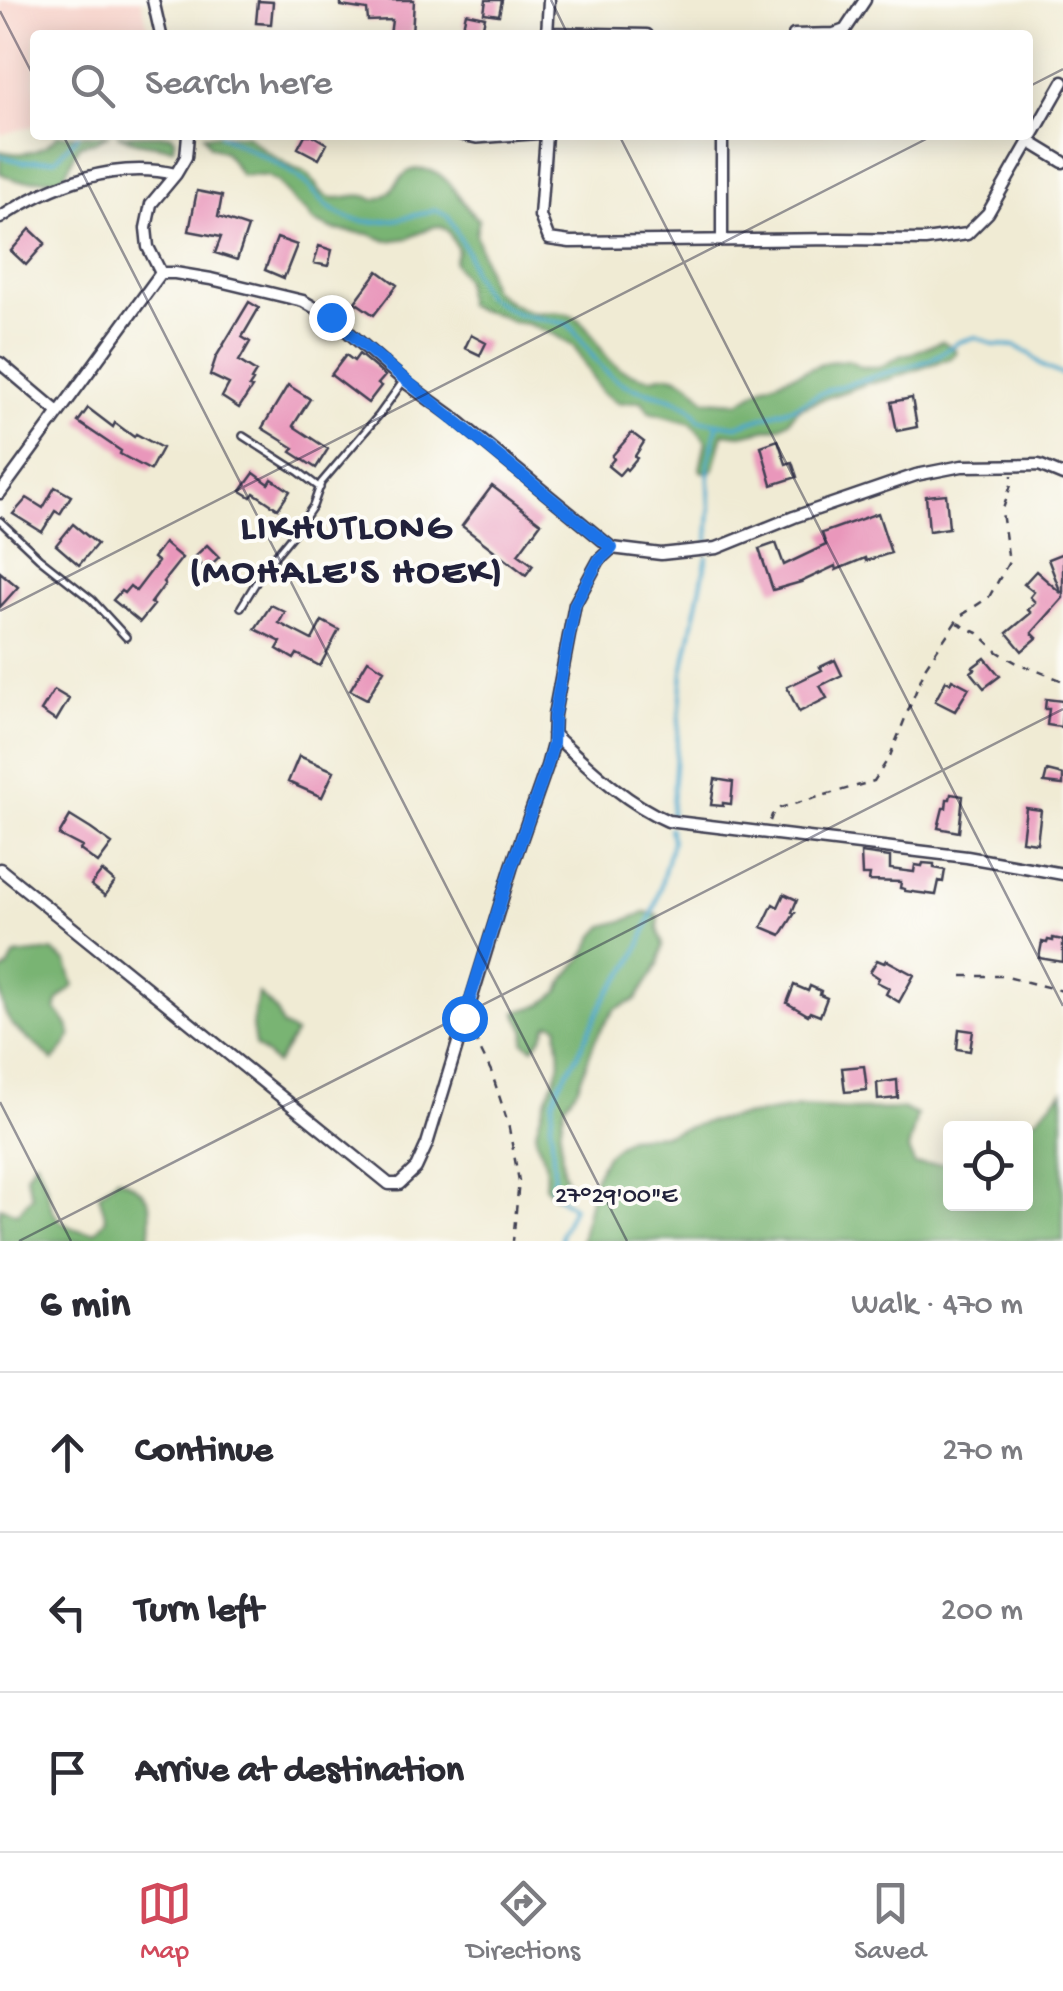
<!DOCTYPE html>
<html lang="en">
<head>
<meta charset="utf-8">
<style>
  :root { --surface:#fff; --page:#f7f7f7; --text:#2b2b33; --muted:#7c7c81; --line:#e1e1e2; --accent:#d1495b }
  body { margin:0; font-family:"Gochi Hand",sans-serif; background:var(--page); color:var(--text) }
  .controls { position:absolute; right:30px; bottom:30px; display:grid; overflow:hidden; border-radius:10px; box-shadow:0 5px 25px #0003 }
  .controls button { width:90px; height:90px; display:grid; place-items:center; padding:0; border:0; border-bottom:2px solid var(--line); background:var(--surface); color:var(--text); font:50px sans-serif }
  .stop { position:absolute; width:30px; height:30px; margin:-22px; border:8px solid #1a73e8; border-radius:50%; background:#fff }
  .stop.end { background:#1a73e8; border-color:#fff; box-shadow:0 2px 10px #0008 }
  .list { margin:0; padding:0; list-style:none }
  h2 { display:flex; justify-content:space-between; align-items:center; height:130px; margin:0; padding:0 40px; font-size:42px }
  h2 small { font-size:32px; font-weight:400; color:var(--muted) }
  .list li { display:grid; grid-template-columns:65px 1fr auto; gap:30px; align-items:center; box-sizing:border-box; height:160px; padding:0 40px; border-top:2px solid var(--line) }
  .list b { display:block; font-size:38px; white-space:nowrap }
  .list em { font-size:32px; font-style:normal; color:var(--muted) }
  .icon { flex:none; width:55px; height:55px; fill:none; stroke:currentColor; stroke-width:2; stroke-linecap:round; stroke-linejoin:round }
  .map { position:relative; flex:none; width:1063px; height:1241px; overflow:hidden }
  .search { position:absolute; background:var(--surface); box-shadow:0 5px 25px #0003; left:30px; right:30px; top:30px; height:110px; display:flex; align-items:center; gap:25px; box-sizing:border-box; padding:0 35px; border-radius:10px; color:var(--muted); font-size:38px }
  .sheet { height:610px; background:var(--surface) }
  nav { display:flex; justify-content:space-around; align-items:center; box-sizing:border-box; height:140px; border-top:2px solid var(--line); background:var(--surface); font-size:28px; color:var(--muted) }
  nav a { display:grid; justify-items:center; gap:5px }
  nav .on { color:var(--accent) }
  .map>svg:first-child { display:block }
  .built { fill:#f7d1c9 }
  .forest { fill:#79b473; stroke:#4e6b57; stroke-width:2.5 }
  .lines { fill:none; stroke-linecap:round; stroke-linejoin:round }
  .stream { stroke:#4ea9cc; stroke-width:4 }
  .building { fill:#e997bb }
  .service-casing { stroke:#414052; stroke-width:10 }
  .minor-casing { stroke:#414052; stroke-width:15 }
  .path { stroke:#414052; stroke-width:2.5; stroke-dasharray:8 8; stroke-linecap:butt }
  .service { stroke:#fff; stroke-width:5 }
  .minor { stroke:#fff; stroke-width:10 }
  .route { stroke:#1a73e8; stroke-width:12 }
  .ticks { fill:none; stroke:#22223b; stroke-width:2.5; stroke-opacity:0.45 }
  .labels { text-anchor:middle; stroke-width:8; stroke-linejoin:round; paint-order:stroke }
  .district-label { font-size:38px; font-weight:bold; letter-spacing:2.5px; fill:#22223b; stroke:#fdfcf7 }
  .ticks-label { font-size:25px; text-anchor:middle; fill:#22223b; stroke:#fdfcf7; stroke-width:8; stroke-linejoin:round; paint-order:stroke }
</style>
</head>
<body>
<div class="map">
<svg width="1063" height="1241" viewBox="0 0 1063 1241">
  <rect width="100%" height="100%" fill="#fdfcf7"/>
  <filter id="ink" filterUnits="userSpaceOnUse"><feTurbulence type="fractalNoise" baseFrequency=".01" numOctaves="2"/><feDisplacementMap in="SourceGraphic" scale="20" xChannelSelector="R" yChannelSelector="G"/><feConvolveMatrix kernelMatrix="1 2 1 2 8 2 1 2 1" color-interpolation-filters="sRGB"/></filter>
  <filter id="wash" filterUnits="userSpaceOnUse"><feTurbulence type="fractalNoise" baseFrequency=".0048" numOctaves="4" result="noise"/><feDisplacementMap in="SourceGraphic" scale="40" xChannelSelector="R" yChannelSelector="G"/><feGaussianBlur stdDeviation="2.25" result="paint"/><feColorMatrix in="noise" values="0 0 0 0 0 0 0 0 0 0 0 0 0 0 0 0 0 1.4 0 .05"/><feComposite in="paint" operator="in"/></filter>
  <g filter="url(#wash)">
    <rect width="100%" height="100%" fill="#f0ebd4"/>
    <!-- built -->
    <path class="built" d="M 0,0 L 141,0 L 150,35 L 35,35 L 35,125 L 0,135 Z"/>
    <!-- forest -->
    <path class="forest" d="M 58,135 L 109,135 L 96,141 L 80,145 C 71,157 71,168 60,180 C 45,176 31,183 16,180 C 10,178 5,175 0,173 L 0,151 C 22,157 43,152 58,135 Z
      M 117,135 L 172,135 L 175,139 L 173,148 L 136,142 Z
      M 204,135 L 247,135 C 259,148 277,158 292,167 C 296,170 302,170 306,173 C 315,179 317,192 327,196 C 339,202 352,193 365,196 C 375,198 370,202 380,198 C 400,192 398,161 431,171 C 453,178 459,203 479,220 L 476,234 L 492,290 C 505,299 518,309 533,312 C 545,314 560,310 571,315 C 596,327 599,359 623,370 C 633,374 642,378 653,378 C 658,377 663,375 668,375 C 683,376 697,389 705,400 L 739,402 L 766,385 L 828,362 L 848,360 L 861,367 L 881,367 L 902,355 L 912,353 L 942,341 L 954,348 L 956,353 L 951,358 L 886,380 L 868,383 L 815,402 L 797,409 L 789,421 L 779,427 L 741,435 L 723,433 L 714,468 L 711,471 L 702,472 L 700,469 L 706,441 L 691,423 L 649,412 L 642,401 L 619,403 L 601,392 L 574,347 L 555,335 L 528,324 L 512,322 L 499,315 L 478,310 L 466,304 L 465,282 L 454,262 L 458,250 L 448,231 L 441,226 L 432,227 L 409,238 L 387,241 L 369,234 L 334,230 L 313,221 L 306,211 L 295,203 L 278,182 L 267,176 L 241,175 L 225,152 L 210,146 Z
      M 646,912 L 659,916 L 658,928 L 663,945 L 658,965 L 636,1000 L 615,1009 L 605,1023 L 595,1040 L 578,1087 L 565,1104 L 560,1132 L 563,1170 L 567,1182 L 564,1193 L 554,1196 L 545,1186 C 546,1176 547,1165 543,1155 C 540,1146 535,1143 536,1133 C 539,1110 553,1087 559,1066 C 562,1054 556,1039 558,1026 L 552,1023 L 547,1025 L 543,1036 L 533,1048 L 524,1042 L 526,1032 L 516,1012 L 541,1005 L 560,991 L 565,979 L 586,953 L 595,936 L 604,926 L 626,920 Z
      M 52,951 L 67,962 L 74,986 L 59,999 L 56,1010 L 68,1025 L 71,1036 L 64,1048 L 53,1061 C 18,1024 0,1034 0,973 L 8,968 L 15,955 Z
      M 258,993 L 276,1011 L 282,1026 L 295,1034 L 276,1064 L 255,1045 L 252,1026 Z
      M 1063,1091 L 1063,1241 L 581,1241 L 594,1179 L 606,1155 L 628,1137 L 666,1134 L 706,1122 L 801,1107 L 854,1110 L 904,1109 L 917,1115 L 908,1150 L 915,1165 L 950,1163 L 950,1204 L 1026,1204 L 1026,1128 L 1014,1128 L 1037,1118 Z
      M 35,1160 C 57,1193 38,1229 95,1232 L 106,1219 L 99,1194 L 118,1178 C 153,1191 153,1206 149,1241 L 0,1241 L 0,1207 L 17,1213 L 32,1196 L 26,1175 Z"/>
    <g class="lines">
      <!-- stream -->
      <path class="stream" d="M 220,135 C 247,148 278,162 302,180 C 312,188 320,200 330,208 C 361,232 402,219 435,210 L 448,216 L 468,254 L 472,272 L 485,296 L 517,314 L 568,324 C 586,342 598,372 622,383 C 647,396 687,393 699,420 L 736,426 L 794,407 L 828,390 L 930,360 L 959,342 L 976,337 L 994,345 L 1015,346 L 1030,354 L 1044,367 L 1063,375
        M 0,156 L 24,162 L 56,159 L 78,135
        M 708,541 L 710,510 L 708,463 L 718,423
        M 671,816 L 683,671 L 707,557
        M 561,1241 L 561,1234 L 573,1207 L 561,1199 L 552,1188 L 554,1173 L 551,1123 L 553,1102 L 559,1085 L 577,1056 L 605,998 L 631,964 L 640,945 L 656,904 L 672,841 L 670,828"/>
    </g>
    <g id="blocks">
      <!-- building -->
      <path class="building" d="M 341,0 L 414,0 L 412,35 L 390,35 L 392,20 L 368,21 L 367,10 L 341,6 Z
        M 486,0 L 502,0 L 499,15 L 484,13 Z
        M 258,1 L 273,2 L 271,24 L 256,23 Z
        M 466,13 L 485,17 L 481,35 L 466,35 L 468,27 L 463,26 Z
        M 305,135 L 312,135 L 327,144 L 319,159 L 298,148 Z
        M 197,191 L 222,196 L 218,217 L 248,227 L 237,260 L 215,253 L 221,237 L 189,231 Z
        M 30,229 L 45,243 L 26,265 L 11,251 Z
        M 277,238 L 297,245 L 284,278 L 265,270 Z
        M 319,246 L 332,250 L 328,266 L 314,263 Z
        M 378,271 L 397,285 L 374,315 L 355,302 Z
        M 249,302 L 259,308 L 242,337 L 250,342 L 239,361 L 256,372 L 251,380 L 253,381 L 249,387 L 252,388 L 239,408 L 222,397 L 229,384 L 210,375 L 216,357 Z
        M 471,335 L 486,343 L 480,355 L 465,348 Z
        M 359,354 L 385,376 L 378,384 L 381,386 L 368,403 L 331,375 L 346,355 L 354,361 Z
        M 288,385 L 310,399 L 293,426 L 328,449 L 316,468 L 291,452 L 294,448 L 262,428 Z
        M 912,398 L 917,427 L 897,431 L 891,402 Z
        M 88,408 L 113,427 L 115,423 L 134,437 L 136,434 L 162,448 L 150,470 L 120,454 L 121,451 L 78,422 Z
        M 632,433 L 644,442 L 635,456 L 637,458 L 627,470 L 625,468 L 619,475 L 608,466 L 614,459 L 612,456 Z
        M 778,440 L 786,464 L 792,462 L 797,477 L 772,485 L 761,446 Z
        M 254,473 L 269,484 L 272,479 L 290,491 L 278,509 L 254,493 L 251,497 L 241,491 Z
        M 492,486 L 541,523 L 518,554 L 533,565 L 526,575 L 462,526 Z
        M 55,487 L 71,496 L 60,514 L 55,511 L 42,532 L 13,514 L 27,498 L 43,508 Z
        M 946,494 L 949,528 L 929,531 L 926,496 Z
        M 878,513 L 891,553 L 866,561 L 865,558 L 836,570 L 835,566 L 801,582 L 773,590 L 759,549 L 776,543 L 784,565 L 826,545 L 822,533 Z
        M 73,524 L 97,544 L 79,565 L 56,545 Z
        M 164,543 L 182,558 L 163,582 L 165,584 L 151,603 L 154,605 L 140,622 L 113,600 L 121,591 L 124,593 L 130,586 L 136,591 L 158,562 L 153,558 Z
        M 207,545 L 219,557 L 206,570 L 194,557 Z
        M 1063,553 L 1063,598 L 1032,633 L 1037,638 L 1022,651 L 1007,633 L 1031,613 L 1028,610 L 1035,602 L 1030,597 L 1034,592 L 1024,584 L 1036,571 L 1061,593 L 1048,559 Z
        M 0,572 L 18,587 L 0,607 Z
        M 271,605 L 285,612 L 279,623 L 312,640 L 322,621 L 339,630 L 320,666 L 297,654 L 294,659 L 277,649 L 281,642 L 255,629 Z
        M 985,658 L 1000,676 L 984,688 L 971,672 L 975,669 L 973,667 Z
        M 368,660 L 384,670 L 367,699 L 350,690 Z
        M 835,660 L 842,675 L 820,686 L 827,698 L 799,712 L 787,687 L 822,670 L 820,667 Z
        M 952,679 L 969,688 L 955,711 L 935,701 L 946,681 L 950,683 Z
        M 54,690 L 69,699 L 56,721 L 41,711 Z
        M 1046,699 L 1063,701 L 1061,727 L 1047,725 L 1049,709 L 1045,709 Z
        M 299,756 L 334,771 L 322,797 L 288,782 Z
        M 1047,771 L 1063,775 L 1063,785 L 1044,783 Z
        M 715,779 L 733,782 L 731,804 L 723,803 L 723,806 L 711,805 Z
        M 951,794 L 963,796 L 959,832 L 938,828 L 943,808 L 946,808 L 947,799 L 950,799 Z
        M 1026,808 L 1041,810 L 1037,843 L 1022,841 Z
        M 70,816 L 91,829 L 112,844 L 98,863 L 80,850 L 82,847 L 59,835 Z
        M 861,853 L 890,857 L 890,869 L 914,872 L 915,865 L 922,866 L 923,863 L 934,864 L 934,868 L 945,870 L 943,882 L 939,881 L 936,895 L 905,891 L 905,889 L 900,888 L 901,882 L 869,881 L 870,875 L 862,875 Z
        M 102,871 L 115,882 L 105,896 L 91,885 Z
        M 784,894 L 797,900 L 792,912 L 795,913 L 781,935 L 762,927 L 773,904 L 778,907 Z
        M 1053,938 L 1063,940 L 1063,962 L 1039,958 L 1042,942 L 1047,943 L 1048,940 L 1053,941 Z
        M 877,960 L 884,963 L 886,960 L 914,975 L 899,1002 L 886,994 L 889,988 L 877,982 L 879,978 L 870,972 Z
        M 794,985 L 808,991 L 810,986 L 821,991 L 820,995 L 827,998 L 820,1016 L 810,1012 L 808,1015 L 787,1003 Z
        M 959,1029 L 973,1031 L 970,1051 L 957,1049 Z
        M 864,1066 L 867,1090 L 845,1092 L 842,1068 Z
        M 897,1080 L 898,1098 L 878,1100 L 877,1083 Z"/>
    </g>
  </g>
  <g filter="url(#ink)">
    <use href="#blocks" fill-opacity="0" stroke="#414052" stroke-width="2.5"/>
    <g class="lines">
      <!-- service casing -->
      <g class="service-casing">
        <path id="service" d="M 453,135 L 477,140 L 546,135
          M 243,436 L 299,472 L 320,488
          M 0,521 L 39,558 L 92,600 L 126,637
          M 241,607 L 265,568 L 298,528 L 313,506 L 321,483 L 379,415 L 402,383"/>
      </g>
      <!-- minor casing -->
      <g class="minor-casing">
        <path id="minor" d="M 153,0 L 161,35
          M 547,33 L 647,35
          M 547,35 L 549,0
          M 794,35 L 834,34 L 845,30 L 865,0
          M 546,135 L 540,216 L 549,239 L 570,242 L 838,239 L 925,240 L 967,234 L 988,213 L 1063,82
          M 1030,142 L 1063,162
          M 0,218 C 51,184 115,160 176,174
          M 722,240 L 722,135
          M 161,273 L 148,247 L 146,228 L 151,204 L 176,174 L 186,157 L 188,135
          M 0,363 L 58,412
          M 0,493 L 161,273 L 175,273 L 211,279 L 303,301 L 331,317 L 409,385 L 452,416 L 612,548 L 661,554 L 717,548 L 794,517 L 916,475 L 962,466 L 1039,465 L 1063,475
          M 553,734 C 588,766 624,802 668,821 L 967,857 L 1063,874
          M 0,869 L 389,1184 L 399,1184 L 416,1168 L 427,1144 L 512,866 L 547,766 L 553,744 L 554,715 L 575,604 L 599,560 L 612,548"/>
      </g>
      <!-- path -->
      <path class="path" d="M 957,623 L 978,633 L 998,652 L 1017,663 L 1063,681
        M 770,821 L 772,815 L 780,808 L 874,781 L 890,756 L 926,666 L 959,617 L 989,597 L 1009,562 L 1002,512 L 1012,482 L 1012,475
        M 962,976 L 1003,976 L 1063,991
        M 474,1037 L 491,1071 L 508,1123 L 519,1181 L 513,1241"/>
      <!-- service -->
      <use href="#service" class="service"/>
      <!-- minor -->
      <use href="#minor" class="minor"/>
    </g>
  </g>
  <g class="lines" filter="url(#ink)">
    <!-- route -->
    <path class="route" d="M 331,317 C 422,396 518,471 612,548 L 599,560 L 575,604 L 554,716 L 553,744 L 547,766 L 512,866 L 464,1018"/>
  </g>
  <!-- ticks -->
  <path class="ticks" d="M 551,0 L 568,35M 0,11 L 35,79M 1028,87 L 1063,69M 63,135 L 627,1241M 619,135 L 1063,1006M 0,611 L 934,135M 0,1102 L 71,1241M 19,1241 L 1063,709"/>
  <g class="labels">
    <!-- district labels -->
    <g class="district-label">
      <text x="347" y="537">LIKHUTLONG<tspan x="347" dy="44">(MOHALE'S HOEK)</tspan></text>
    </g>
  </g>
  <g class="ticks-label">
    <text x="616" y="1202">27°29'00"E</text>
  </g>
</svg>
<div class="controls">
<button><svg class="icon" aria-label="locate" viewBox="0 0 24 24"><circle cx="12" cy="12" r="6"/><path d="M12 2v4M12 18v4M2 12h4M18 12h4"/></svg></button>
</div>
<div class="stop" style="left:464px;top:1018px"></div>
<div class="stop end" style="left:331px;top:317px"></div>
<div class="search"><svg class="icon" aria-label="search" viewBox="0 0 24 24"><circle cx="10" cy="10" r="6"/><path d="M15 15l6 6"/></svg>Search here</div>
</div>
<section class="sheet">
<h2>6 min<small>Walk · 470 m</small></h2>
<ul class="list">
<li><svg class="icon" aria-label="ahead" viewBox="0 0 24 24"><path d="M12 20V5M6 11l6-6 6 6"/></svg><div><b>Continue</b></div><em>270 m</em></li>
<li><svg class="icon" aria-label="left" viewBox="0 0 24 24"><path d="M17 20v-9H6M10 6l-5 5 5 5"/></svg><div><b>Turn left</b></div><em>200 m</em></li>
<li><svg class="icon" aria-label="arrive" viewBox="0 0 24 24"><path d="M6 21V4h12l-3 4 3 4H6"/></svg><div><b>Arrive at destination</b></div></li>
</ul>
</section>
<nav>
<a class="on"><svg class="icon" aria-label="map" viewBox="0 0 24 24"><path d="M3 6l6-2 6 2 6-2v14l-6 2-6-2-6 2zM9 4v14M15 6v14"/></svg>Map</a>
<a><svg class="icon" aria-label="directions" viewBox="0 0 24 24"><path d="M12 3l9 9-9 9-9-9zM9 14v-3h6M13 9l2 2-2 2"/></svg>Directions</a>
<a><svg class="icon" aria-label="saved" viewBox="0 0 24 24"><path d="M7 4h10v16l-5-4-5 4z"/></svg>Saved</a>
</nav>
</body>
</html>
